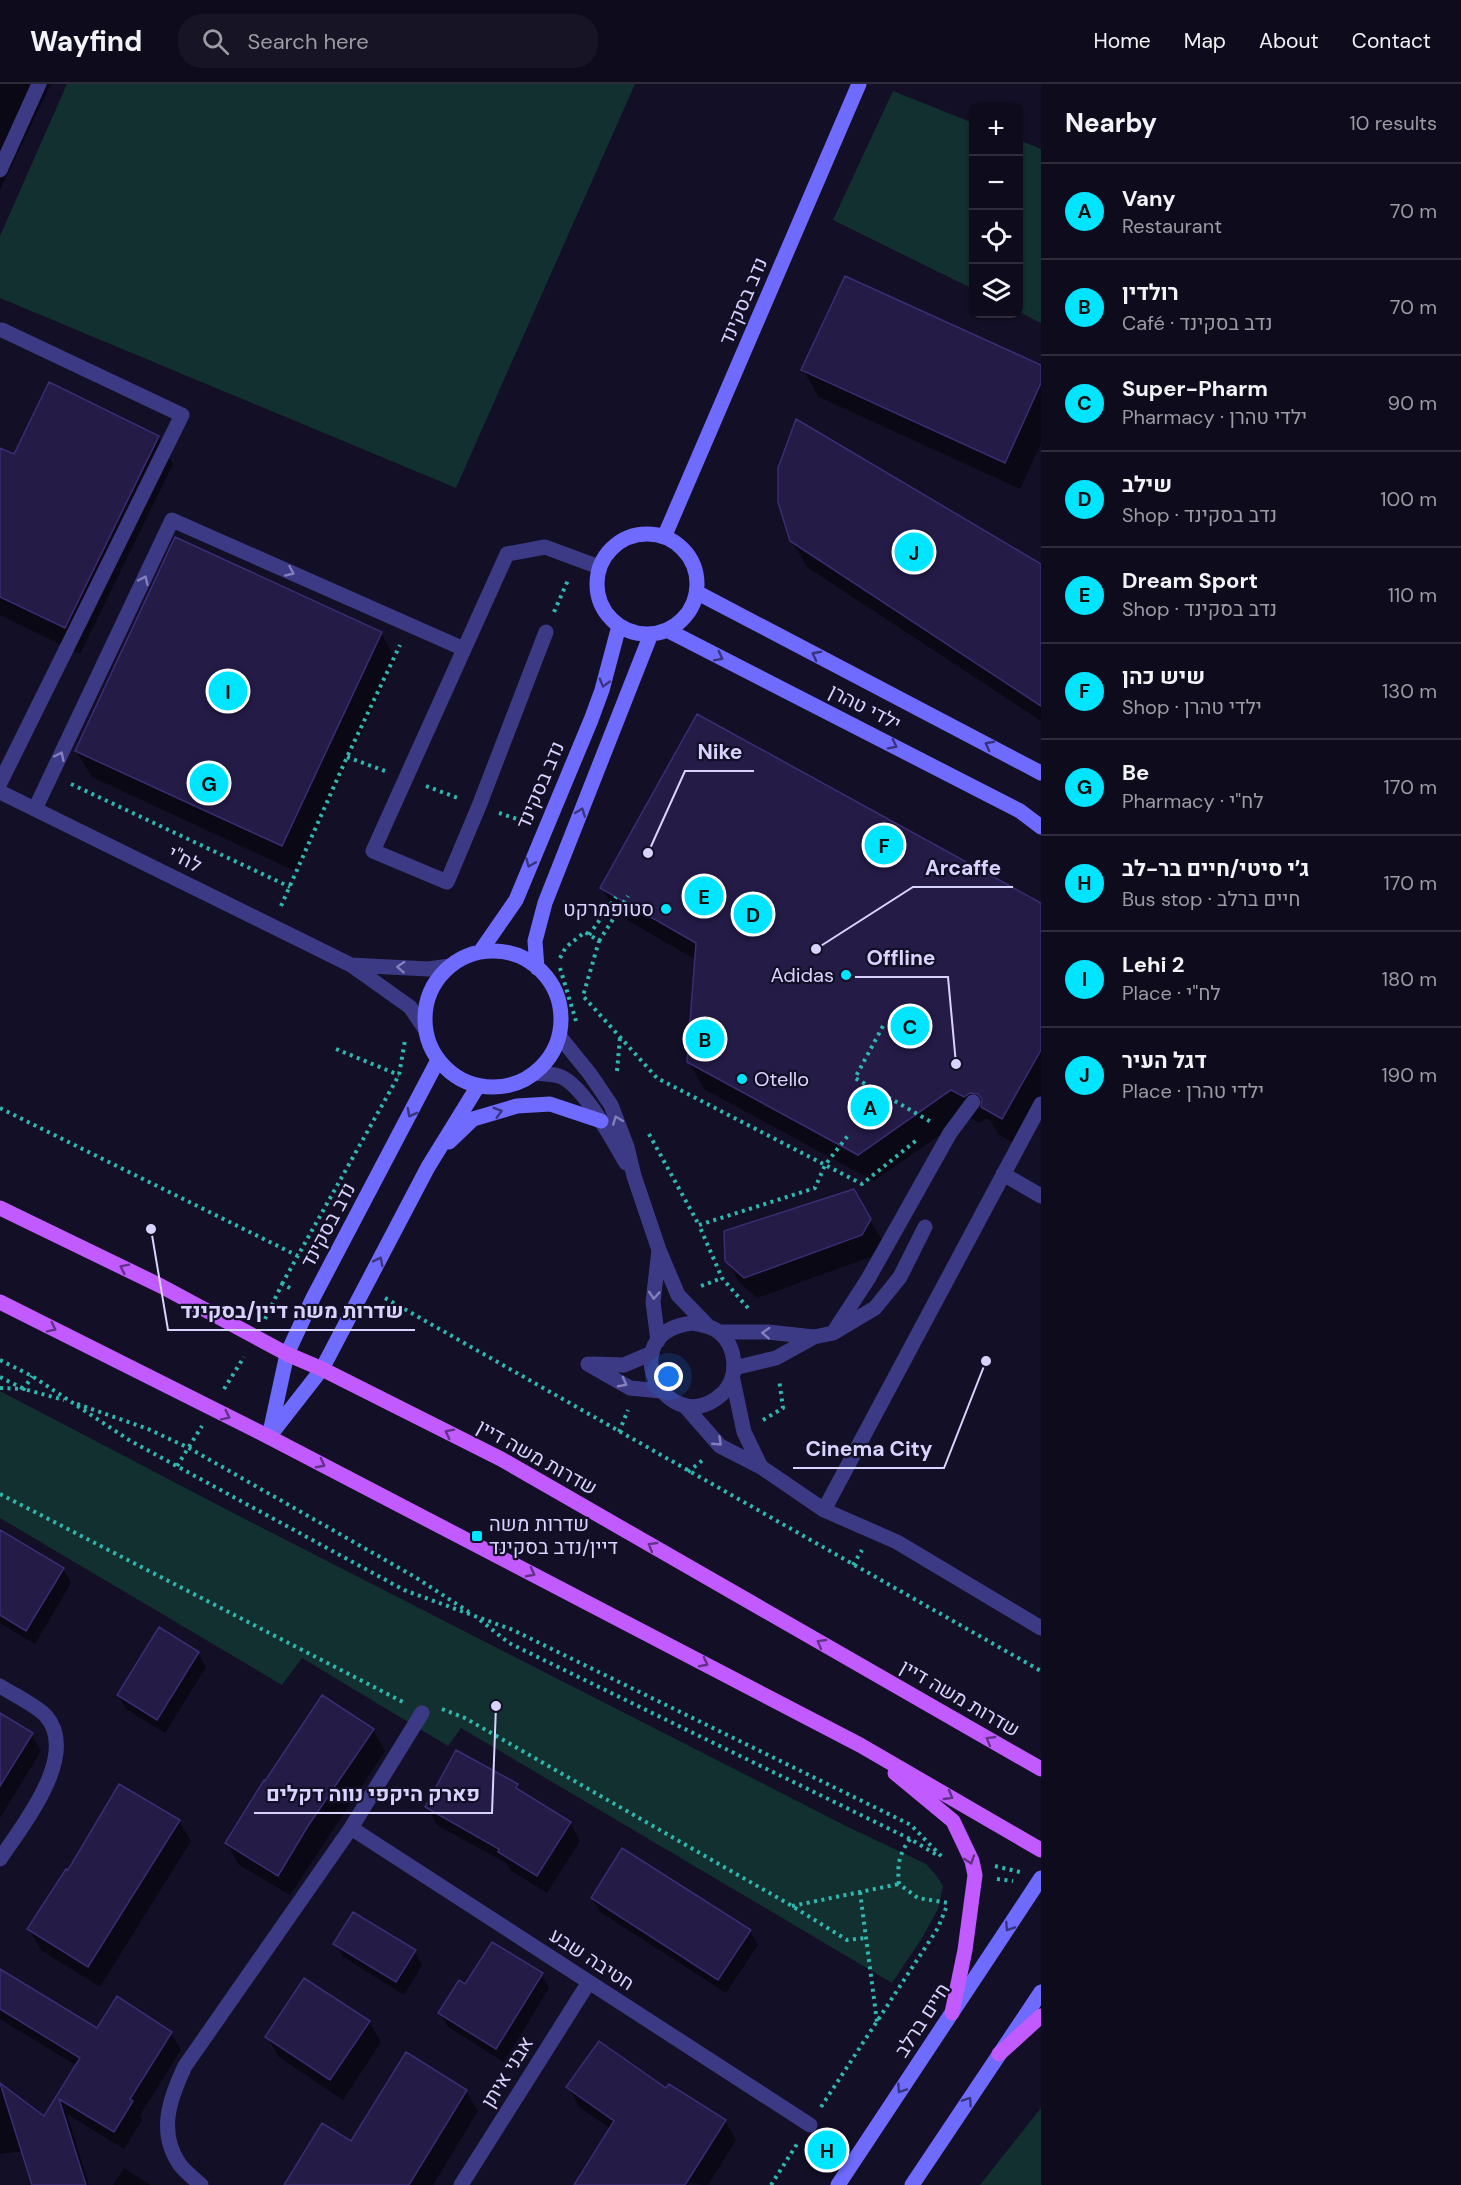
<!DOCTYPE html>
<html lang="en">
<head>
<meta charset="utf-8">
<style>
  :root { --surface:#0e0b1c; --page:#171425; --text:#f1f3f6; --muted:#9b9ba3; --line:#2e2b3b; --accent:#00e5ff }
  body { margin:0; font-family:"DM Sans",Heebo,sans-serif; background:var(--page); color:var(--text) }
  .controls { position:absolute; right:18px; top:18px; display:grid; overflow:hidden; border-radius:12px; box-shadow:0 2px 4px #0004 }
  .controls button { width:54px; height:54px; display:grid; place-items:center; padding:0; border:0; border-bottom:2px solid var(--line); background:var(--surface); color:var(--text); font:30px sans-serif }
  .you { position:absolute; left:669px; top:1293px; width:21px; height:21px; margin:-15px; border:4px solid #fff; border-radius:50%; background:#1a73e8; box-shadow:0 0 0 9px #1a73e833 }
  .badge { display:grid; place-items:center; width:39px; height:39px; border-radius:50%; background:var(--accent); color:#111; font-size:20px; font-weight:700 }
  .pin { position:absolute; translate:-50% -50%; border:3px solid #fff; box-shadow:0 2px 6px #0006 }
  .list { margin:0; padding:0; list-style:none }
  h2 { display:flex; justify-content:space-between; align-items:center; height:78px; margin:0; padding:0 24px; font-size:26px }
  h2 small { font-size:20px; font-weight:400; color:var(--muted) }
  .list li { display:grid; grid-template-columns:39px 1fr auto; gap:18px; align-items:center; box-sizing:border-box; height:96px; padding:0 24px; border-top:2px solid var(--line) }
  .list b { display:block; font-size:22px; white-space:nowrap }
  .list p { margin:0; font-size:20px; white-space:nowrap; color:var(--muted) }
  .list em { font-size:20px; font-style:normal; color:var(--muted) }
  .icon { flex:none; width:33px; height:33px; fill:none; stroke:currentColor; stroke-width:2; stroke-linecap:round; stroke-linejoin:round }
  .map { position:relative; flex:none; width:1041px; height:2101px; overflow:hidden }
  header { display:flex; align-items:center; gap:36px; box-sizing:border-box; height:84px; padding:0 30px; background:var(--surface); border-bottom:2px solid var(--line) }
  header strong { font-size:28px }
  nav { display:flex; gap:33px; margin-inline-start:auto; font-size:21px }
  .search { width:420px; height:54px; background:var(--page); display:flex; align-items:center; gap:15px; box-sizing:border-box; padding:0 21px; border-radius:24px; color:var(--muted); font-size:22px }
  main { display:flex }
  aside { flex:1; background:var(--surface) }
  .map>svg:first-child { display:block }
  .green { fill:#12302f }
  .shadow { fill:#0007 }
  .building { fill:#241b47; stroke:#3b2d73; stroke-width:1.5 }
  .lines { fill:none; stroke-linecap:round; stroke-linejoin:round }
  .path { stroke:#2fb8b0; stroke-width:4; stroke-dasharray:3 4.5; stroke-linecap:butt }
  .lane { stroke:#3d3a85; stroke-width:15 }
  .street { stroke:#3d3a85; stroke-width:15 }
  .secondary { stroke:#6f6bff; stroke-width:15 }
  .primary { stroke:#c25bff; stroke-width:15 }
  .oneway { stroke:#837fbc }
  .oneway2 { stroke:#38347d }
  .oneway3 { stroke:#623188 }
  .poi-dot { fill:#00e5ff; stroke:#130f26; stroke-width:2 }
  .labels { text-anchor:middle; stroke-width:4.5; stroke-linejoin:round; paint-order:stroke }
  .street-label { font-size:20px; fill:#d9d4ff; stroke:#130f26 }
  .poi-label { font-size:20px; fill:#d9d4ff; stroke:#130f26; text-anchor:end }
  .leader { fill:none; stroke:#d9d4ff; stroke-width:2 }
  .callout-dot { fill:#d9d4ff; stroke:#130f26; stroke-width:2 }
  .callout-label { font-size:21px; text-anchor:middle; font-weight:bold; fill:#d9d4ff; stroke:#130f26; stroke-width:4.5; stroke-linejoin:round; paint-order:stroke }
</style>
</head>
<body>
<header>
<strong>Wayfind</strong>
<div class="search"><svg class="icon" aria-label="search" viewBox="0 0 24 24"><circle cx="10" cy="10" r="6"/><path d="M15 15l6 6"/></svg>Search here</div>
<nav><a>Home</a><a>Map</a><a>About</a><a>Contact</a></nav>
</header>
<main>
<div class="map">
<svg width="1041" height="2101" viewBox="0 0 1041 2101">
  <rect width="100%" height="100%" fill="#130f26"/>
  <!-- green -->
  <path class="green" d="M 67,0 L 635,0 L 456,404 L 0,214 L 0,152 Z
    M 893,7 L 973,39 L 973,205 L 833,136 Z
    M 1019,56 L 1041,65 L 1041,239 L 1019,228 Z
    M 0,1307 L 239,1432 L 844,1741 L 926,1780 L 935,1790 L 943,1802 L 938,1825 L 922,1854 L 892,1899 L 461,1644 L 448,1662 L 302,1574 L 282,1601 L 0,1434 Z
    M 1041,2024 L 1041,2101 L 980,2101 Z"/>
  <!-- shadow -->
  <path class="shadow" d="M 0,0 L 51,0 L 0,106 Z
    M 1041,283 L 1041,359 L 1020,405 L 819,313 L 803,286 Z
    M 158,353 L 173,380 L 80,570 L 0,531 L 0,365 L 15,372 Z
    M 791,456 L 1041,482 L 1041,637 L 807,483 Z
    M 381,549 L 396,576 L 297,788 L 92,693 L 76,667 Z
    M 602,804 L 1041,821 L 1041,1019 L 1017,1061 L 998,1050 L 990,1036 L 985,1035 L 980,1039 L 967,1032 L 874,1097 L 704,1005 L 689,978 L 696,876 L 617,830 Z
    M 853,1107 L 882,1156 L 873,1172 L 757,1214 L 739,1198 L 727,1177 Z
    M 0,1447 L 63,1485 L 71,1499 L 35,1560 L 0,1539 Z
    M 198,1569 L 206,1583 L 165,1649 L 126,1625 L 118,1611 Z
    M 0,1631 L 32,1651 L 41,1667 L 0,1734 Z
    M 373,1646 L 385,1667 L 290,1811 L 238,1780 L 227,1759 Z
    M 517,1701 L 521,1708 L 570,1739 L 580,1757 L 547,1809 L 510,1786 L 506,1779 L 437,1741 L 427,1723 Z
    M 179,1737 L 191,1757 L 100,1903 L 41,1866 L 29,1845 Z
    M 592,1814 L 750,1847 L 758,1861 L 726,1909 L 600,1828 Z
    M 335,1860 L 414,1867 L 422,1881 L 404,1911 L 343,1873 Z
    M 0,1887 L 97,1946 L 171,1949 L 181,1966 L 140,2031 L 142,2036 L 124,2065 L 67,2030 L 89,2101 L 34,2101 L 23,2067 L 0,2070 L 0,2001 L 45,2034 L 77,1982 L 0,1935 Z
    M 541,1890 L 549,1904 L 504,1978 L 448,1943 L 440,1929 L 466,1902 Z
    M 369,1938 L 381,1958 L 343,2016 L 279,1973 L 267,1953 Z
    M 568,2003 L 667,2006 L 725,2037 L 736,2056 L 708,2101 L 689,2099 L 688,2101 L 576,2101 L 611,2045 L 579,2023 Z
    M 466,2007 L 478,2027 L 433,2101 L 286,2101 L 351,2059 Z
    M 124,2084 L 151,2101 L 113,2101 Z"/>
  <!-- building -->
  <path class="building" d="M 845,192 L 1041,281 L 1041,299 L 1005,379 L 801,286 Z
    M 49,298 L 159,352 L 65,544 L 0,513 L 0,364 L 14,370 Z
    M 796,335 L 1041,480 L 1041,622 L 790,457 L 778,418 L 778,384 Z
    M 175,453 L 382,548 L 282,762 L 75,667 Z
    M 697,630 L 1041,819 L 1041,966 L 1002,1035 L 981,1023 L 982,1015 L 978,1010 L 970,1009 L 964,1013 L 951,1006 L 858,1071 L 687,978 L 696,859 L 600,804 Z
    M 854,1105 L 871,1135 L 862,1151 L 744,1194 L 725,1177 L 724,1147 Z
    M 0,1446 L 64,1484 L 26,1547 L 0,1531 Z
    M 159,1543 L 199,1568 L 157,1636 L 117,1611 Z
    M 322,1611 L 374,1645 L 308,1742 L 278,1792 L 225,1759 L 264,1696 L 265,1697 Z
    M 0,1629 L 33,1649 L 0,1702 Z
    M 456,1666 L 518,1700 L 516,1704 L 571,1738 L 537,1792 L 498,1768 L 499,1765 L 425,1723 Z
    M 119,1700 L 180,1736 L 88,1883 L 27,1845 L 66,1785 L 68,1786 Z
    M 622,1764 L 751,1846 L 718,1896 L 591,1814 Z
    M 353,1828 L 416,1866 L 396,1898 L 333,1860 Z
    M 492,1858 L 543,1889 L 496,1965 L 438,1929 L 459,1896 L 465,1900 Z
    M 0,1885 L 97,1944 L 117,1912 L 172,1948 L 130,2015 L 133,2017 L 114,2048 L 59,2015 L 86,2101 L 32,2101 L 0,1999 L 44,2032 L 80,1974 L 0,1925 Z
    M 304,1894 L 370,1937 L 330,1996 L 265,1953 Z
    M 599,1957 L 666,2004 L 669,2000 L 726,2036 L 685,2101 L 574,2101 L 614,2037 L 566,2003 Z
    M 406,1968 L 467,2006 L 409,2101 L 284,2101 L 322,2039 L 351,2057 Z"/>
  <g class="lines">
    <!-- path -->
    <path class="path" d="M 554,528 L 569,494
      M 347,673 L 385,687
      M 71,700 L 290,803
      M 426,702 L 458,714
      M 499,729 L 523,737
      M 281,822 L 347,673 L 400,561
      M 589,851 L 616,813
      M 599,857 L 628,812
      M 560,874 L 566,863 L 585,848 L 599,857 L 583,912 L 657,994 L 862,1100 L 918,1055
      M 560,884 L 576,937
      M 883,942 L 855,994 L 931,1038
      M 336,965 L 399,991
      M 617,987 L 620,953
      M 0,1024 L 298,1172
      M 649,1050 L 699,1141
      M 282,1200 L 399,991 L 405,956
      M 701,1202 L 722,1194
      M 385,1214 L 1041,1587
      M 748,1224 L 722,1194 L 699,1141 L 815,1104 L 825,1081 L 850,1049
      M 265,1235 L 282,1200 L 292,1205
      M 0,1276 L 32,1292 L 129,1356 L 404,1506 L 513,1546 L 911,1741 L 943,1774
      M 0,1293 L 24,1305 L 64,1316
      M 0,1304 L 24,1305 L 32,1292
      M 224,1305 L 244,1273
      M 77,1320 L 148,1345 L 189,1364 L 415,1493 L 469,1528
      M 763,1336 L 783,1324 L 779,1295
      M 619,1348 L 628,1326
      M 177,1382 L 202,1342
      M 688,1388 L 704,1375
      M 0,1410 L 403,1618
      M 853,1481 L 862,1466
      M 480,1536 L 509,1559 L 910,1755 L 939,1772
      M 442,1625 L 465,1634 L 792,1822 L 847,1856 L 866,1854
      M 910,1755 C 899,1770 897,1781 899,1800 L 918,1814 L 948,1819
      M 995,1782 L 1020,1788
      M 997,1795 L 1013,1797
      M 860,1808 L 877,1938
      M 792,1822 L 899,1800
      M 821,2023 L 938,1844 L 946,1824
      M 771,2101 L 797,2060"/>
    <!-- lane -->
    <path class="lane" d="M 0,86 L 39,0
      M 546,548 L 479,722 L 447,798 L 373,767 L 507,470 L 545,463 L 599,483
      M 0,699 L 182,331 L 2,246
      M 35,725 L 172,436 L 464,565
      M 1041,1020 L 824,1426 L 897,1458 L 1041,1544
      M 1003,1090 L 1041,1112
      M 719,1248 L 768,1248 L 814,1253
      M 833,1249 L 868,1195 L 950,1049 L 973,1018
      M 588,1280 L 630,1304 L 661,1307
      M 592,1280 L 624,1281 L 652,1269
      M 734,1284 L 776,1274 L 814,1253 L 833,1249 L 875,1224 L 900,1193 L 925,1143"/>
    <!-- street -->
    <path class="street" d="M 0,708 L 351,881 L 410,923 L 425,945
      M 351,881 L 428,885 L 450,882
      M 560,953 L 590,990 L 611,1021 L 627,1063 L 634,1092 L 659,1166 L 678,1211 L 707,1241
      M 536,989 C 543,990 552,990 559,992 C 583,1000 613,1057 626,1079
      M 693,1239 C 702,1241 711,1242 719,1248 C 737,1263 739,1293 723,1309 C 668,1361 609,1248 693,1239 Z
      M 658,1257 L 653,1218 L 659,1166
      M 733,1296 L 744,1348 L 761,1383
      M 684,1321 L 720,1362 L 761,1383 L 824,1426
      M 0,1602 C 11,1609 39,1623 46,1632 C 80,1671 22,1742 0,1775
      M 351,1744 L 810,2041
      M 201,2101 C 194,2095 186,2088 180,2081 C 157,2048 170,2014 185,1982 L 351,1744 L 422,1629
      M 461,2101 L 589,1898"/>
    <!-- secondary -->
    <path class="secondary" d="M597 500a50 50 0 1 1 100 0a50 50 0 1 1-100 0Z
      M 665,451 L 859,0
      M 698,509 L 1041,689
      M 667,546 L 1020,727 L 1041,743
      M425 935a68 68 0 1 1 136 0a68 68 0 1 1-136 0Z
      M 480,868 L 516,816 L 591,636 L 602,606 L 619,542
      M 537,884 L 535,857 L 545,819 L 651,550
      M 449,1058 L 473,1035 L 517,1022 L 550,1020 L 601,1037
      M 272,1349 L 322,1285 L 428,1083 L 478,1002
      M 269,1353 L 287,1270 L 313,1214 L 438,976
      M 838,2101 L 1041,1794
      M 912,2101 L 1041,1908"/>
    <!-- primary -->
    <path class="primary" d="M 0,1124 L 161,1202 L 287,1270 L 322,1285 L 501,1375 L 1041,1685
      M 0,1218 L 269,1353 L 860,1661 L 1041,1766
      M 895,1689 L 953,1737 L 972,1777 L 975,1791 L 965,1866 L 952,1929
      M 999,1970 L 1041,1932"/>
  </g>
  <!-- one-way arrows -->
  <defs><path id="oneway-chevron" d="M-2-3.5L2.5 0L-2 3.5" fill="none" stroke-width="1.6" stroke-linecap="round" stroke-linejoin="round" transform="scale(1.5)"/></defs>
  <g class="oneway">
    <use href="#oneway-chevron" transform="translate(290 488) rotate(24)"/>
    <use href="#oneway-chevron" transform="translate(144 496) rotate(-65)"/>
    <use href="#oneway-chevron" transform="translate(60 672) rotate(-65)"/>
    <use href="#oneway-chevron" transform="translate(401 883) rotate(-177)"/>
    <use href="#oneway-chevron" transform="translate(617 1036) rotate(-111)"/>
    <use href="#oneway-chevron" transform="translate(654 1211) rotate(94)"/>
    <use href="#oneway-chevron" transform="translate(766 1249) rotate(-177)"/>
    <use href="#oneway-chevron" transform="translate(623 1299) rotate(28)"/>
    <use href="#oneway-chevron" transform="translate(718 1358) rotate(43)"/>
  </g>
  <g class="oneway2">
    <use href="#oneway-chevron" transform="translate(816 571) rotate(-152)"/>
    <use href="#oneway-chevron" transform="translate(719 573) rotate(27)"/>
    <use href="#oneway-chevron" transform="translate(604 599) rotate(106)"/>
    <use href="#oneway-chevron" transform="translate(893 661) rotate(27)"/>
    <use href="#oneway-chevron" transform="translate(989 661) rotate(-152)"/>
    <use href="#oneway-chevron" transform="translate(581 728) rotate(-69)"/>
    <use href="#oneway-chevron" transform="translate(530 779) rotate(112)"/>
    <use href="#oneway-chevron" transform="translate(498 1028) rotate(-16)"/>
    <use href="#oneway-chevron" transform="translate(411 1029) rotate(118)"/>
    <use href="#oneway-chevron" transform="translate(379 1177) rotate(-63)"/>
    <use href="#oneway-chevron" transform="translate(1009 1843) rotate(123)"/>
    <use href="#oneway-chevron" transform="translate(901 2005) rotate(124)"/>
    <use href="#oneway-chevron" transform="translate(968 2017) rotate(-56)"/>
  </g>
  <g class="oneway3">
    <use href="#oneway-chevron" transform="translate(124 1184) rotate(-154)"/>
    <use href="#oneway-chevron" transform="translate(52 1244) rotate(26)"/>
    <use href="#oneway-chevron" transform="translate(226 1332) rotate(26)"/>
    <use href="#oneway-chevron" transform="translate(449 1349) rotate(-153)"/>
    <use href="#oneway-chevron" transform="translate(321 1380) rotate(28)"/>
    <use href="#oneway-chevron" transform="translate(652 1462) rotate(-150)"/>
    <use href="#oneway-chevron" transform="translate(531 1489) rotate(28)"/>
    <use href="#oneway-chevron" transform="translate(821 1559) rotate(-150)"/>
    <use href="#oneway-chevron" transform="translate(704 1579) rotate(28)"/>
    <use href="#oneway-chevron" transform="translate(990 1656) rotate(-150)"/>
    <use href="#oneway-chevron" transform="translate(949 1712) rotate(30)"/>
    <use href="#oneway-chevron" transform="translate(970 1776) rotate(71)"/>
  </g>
  <!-- markers -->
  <g class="poi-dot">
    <circle cx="666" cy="825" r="6"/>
    <circle cx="846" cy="891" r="6"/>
    <circle cx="742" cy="995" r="6"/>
    <rect x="471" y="1446" width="12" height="12" rx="3"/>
  </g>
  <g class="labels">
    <!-- street labels -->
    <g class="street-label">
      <text transform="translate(743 217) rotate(-67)" y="7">נדב בסקינד</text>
      <text transform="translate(865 623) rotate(27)" y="7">ילדי טהרן</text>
      <text transform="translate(540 701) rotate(-67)" y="7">נדב בסקינד</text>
      <text transform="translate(185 775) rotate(27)" y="7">לח"י</text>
      <text transform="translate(328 1141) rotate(-62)" y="7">נדב בסקינד</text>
      <text transform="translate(537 1373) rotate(29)" y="7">שדרות משה דיין</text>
      <text transform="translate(960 1614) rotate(30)" y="7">שדרות משה דיין</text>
      <text transform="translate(592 1875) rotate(33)" y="7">חטיבה שבע</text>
      <text transform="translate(922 1936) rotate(-57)" y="7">חיים ברלב</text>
      <text transform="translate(507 1988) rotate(-58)" y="7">אבני איתן</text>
    </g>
    <!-- poi labels -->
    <g class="poi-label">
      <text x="654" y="832">סטופמרקט</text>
      <text x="834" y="898">Adidas</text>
      <text x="754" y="1002" text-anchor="start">Otello</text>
      <text x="489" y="1447" text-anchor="start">שדרות משה<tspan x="489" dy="23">דיין/נדב בסקינד</tspan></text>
    </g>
  </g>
  <!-- callouts -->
  <path class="leader" d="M648 769L685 687H754M816 865L913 803H1013M956 980L948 893H855M151 1145L168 1246H415M986 1277L944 1384H793M496 1622L492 1729H254"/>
  <g class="callout-dot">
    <circle cx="648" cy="769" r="6"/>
    <circle cx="816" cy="865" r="6"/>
    <circle cx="956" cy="980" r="6"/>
    <circle cx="151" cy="1145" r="6"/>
    <circle cx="986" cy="1277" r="6"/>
    <circle cx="496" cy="1622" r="6"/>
  </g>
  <g class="callout-label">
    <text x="720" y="675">Nike</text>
    <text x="963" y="791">Arcaffe</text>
    <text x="901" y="881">Offline</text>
    <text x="292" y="1234">שדרות משה דיין/בסקינד</text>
    <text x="869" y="1372">Cinema City</text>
    <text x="373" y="1717">פארק היקפי נווה דקלים</text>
  </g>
</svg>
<div class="controls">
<button>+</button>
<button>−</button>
<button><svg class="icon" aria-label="locate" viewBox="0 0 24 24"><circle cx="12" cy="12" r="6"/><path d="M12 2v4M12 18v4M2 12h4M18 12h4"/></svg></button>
<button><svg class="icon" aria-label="layers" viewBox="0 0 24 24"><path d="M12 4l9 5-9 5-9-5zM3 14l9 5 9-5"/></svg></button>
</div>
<div class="you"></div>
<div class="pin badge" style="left:870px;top:1023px">A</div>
<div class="pin badge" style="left:705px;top:955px">B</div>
<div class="pin badge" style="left:910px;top:942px">C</div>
<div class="pin badge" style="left:753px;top:830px">D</div>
<div class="pin badge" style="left:704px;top:812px">E</div>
<div class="pin badge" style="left:884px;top:761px">F</div>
<div class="pin badge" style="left:209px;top:699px">G</div>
<div class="pin badge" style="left:827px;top:2066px">H</div>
<div class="pin badge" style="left:228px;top:607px">I</div>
<div class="pin badge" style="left:914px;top:468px">J</div>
</div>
<aside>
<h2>Nearby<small>10 results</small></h2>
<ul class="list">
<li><span class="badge">A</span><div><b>Vany</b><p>Restaurant</p></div><em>70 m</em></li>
<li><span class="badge">B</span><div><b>רולדין</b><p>Café · נדב בסקינד</p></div><em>70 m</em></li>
<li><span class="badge">C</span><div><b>Super-Pharm</b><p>Pharmacy · ילדי טהרן</p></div><em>90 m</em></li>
<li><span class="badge">D</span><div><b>שילב</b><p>Shop · נדב בסקינד</p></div><em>100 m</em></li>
<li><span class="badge">E</span><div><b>Dream Sport</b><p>Shop · נדב בסקינד</p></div><em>110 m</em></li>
<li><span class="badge">F</span><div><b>שיש כהן</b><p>Shop · ילדי טהרן</p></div><em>130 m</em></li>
<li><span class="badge">G</span><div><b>Be</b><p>Pharmacy · לח&quot;י</p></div><em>170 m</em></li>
<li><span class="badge">H</span><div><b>ג׳י סיטי/חיים בר-לב</b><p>Bus stop · חיים ברלב</p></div><em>170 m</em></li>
<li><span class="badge">I</span><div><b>Lehi 2</b><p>Place · לח&quot;י</p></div><em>180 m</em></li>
<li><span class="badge">J</span><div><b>דגל העיר</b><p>Place · ילדי טהרן</p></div><em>190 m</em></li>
</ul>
</aside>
</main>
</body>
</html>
